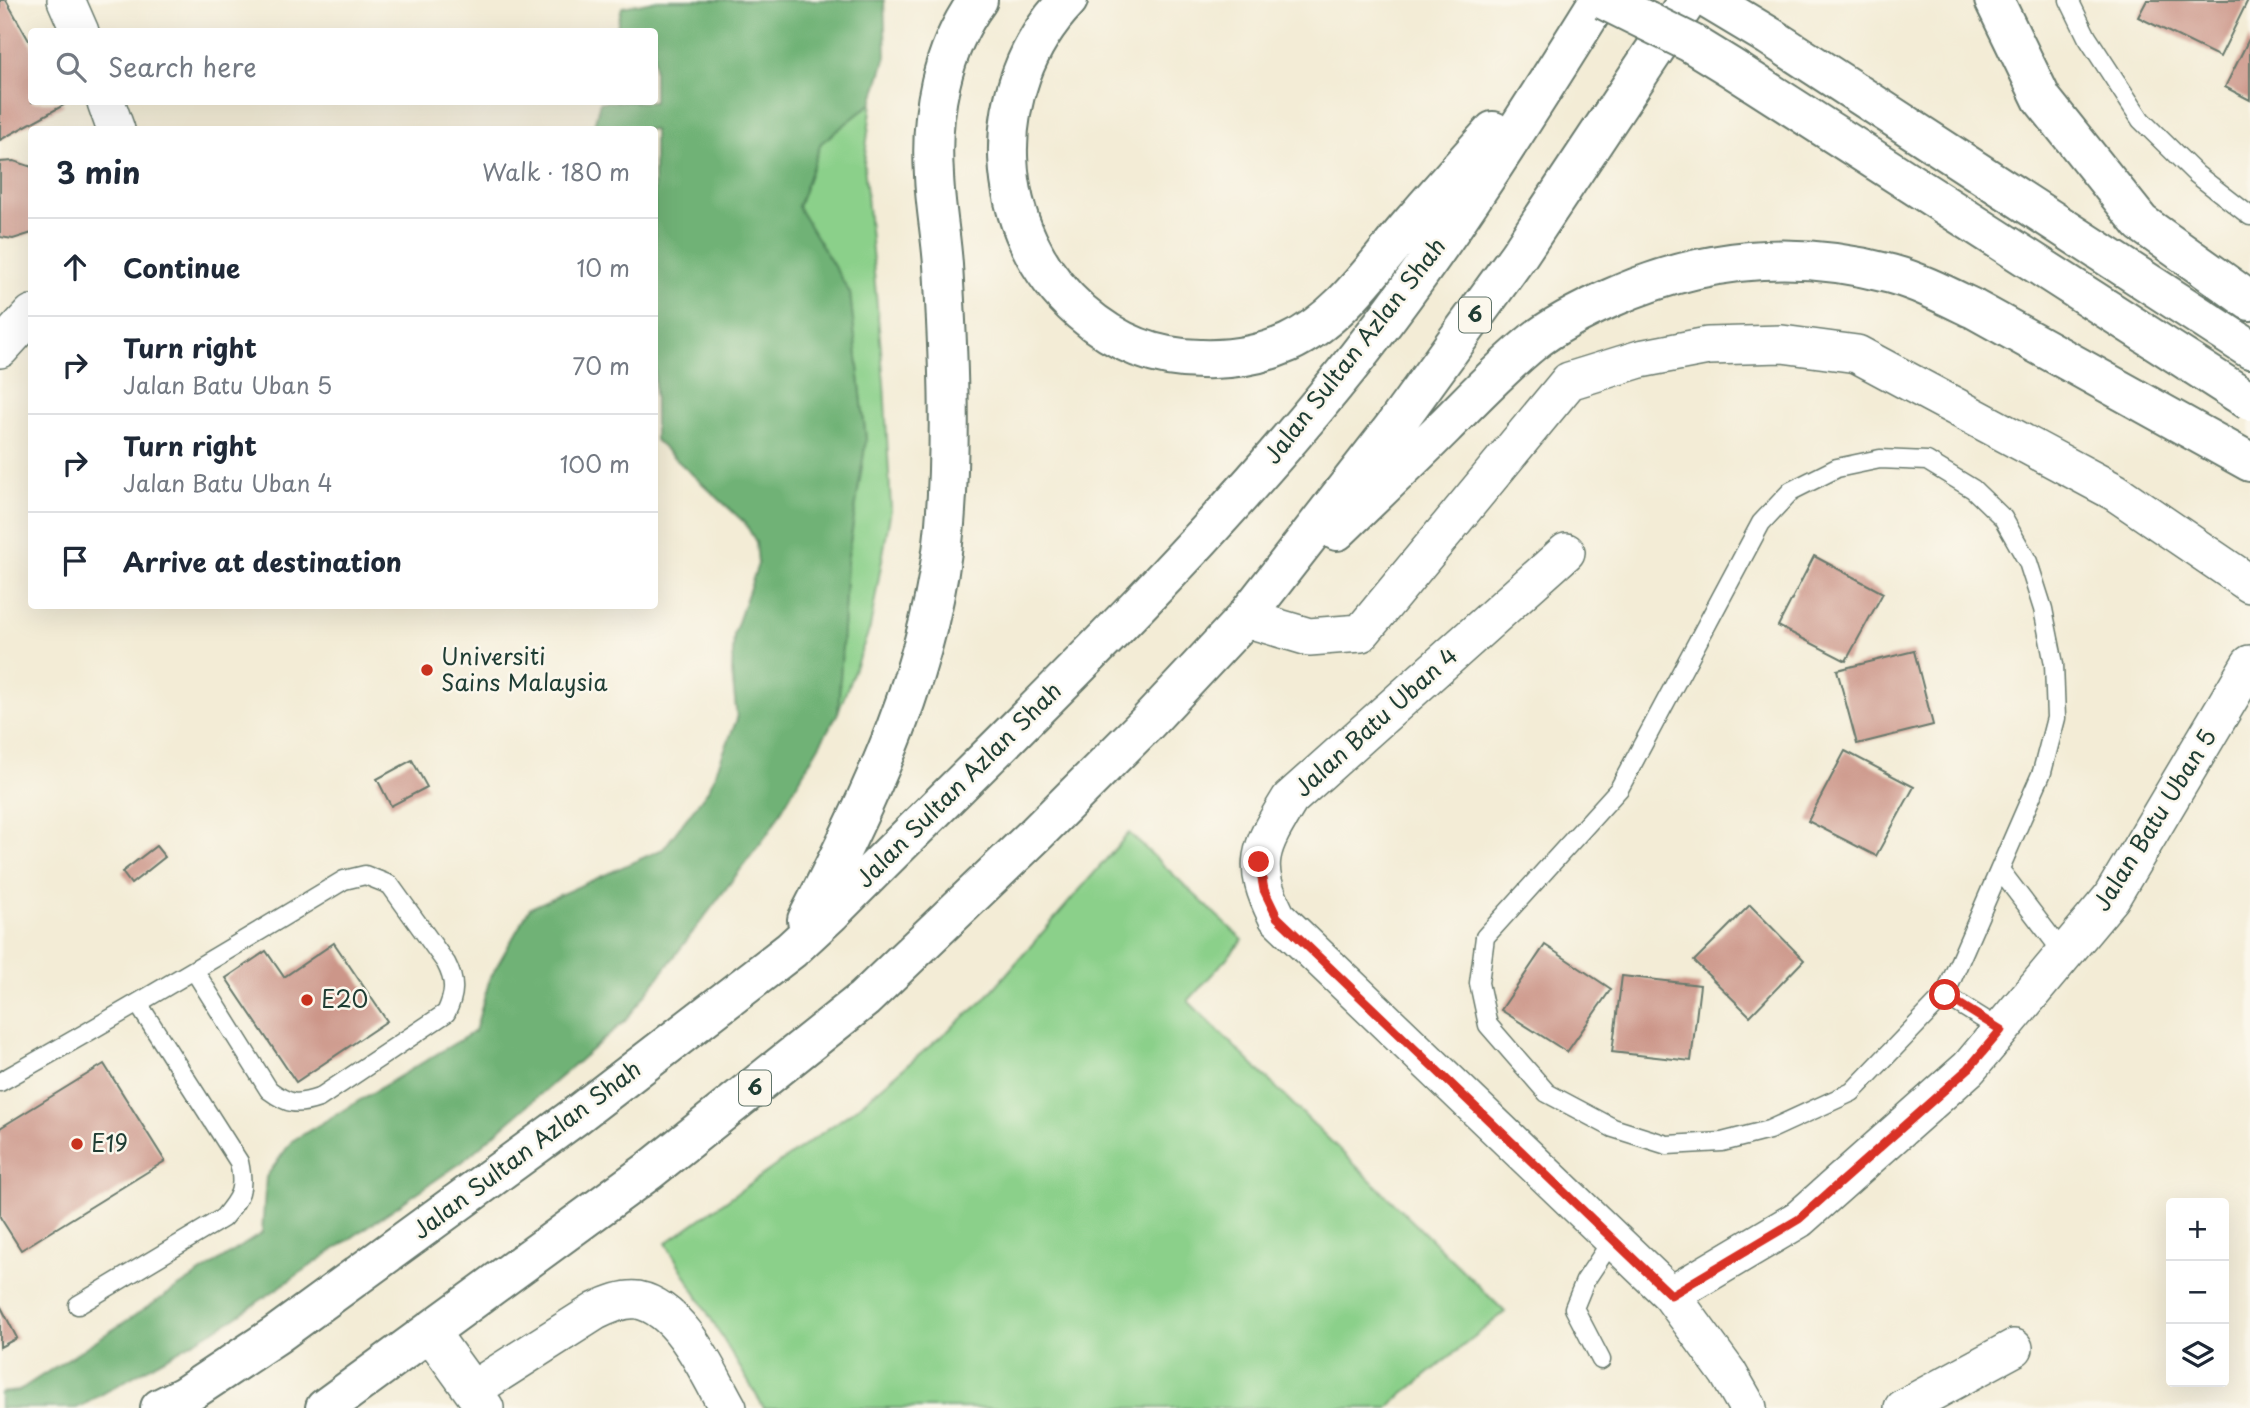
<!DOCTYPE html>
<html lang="en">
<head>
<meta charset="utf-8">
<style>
  :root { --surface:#fff; --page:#f6f6f7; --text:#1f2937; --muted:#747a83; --line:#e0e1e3 }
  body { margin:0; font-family:"Playpen Sans",sans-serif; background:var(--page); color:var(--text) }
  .controls { position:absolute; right:21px; bottom:21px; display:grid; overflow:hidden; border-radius:7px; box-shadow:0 7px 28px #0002 }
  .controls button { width:63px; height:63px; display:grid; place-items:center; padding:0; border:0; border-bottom:2px solid var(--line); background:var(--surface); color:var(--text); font:35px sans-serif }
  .stop { position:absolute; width:21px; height:21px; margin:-16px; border:5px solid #d93025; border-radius:50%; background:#fff }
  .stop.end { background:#d93025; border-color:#fff; box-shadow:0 2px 7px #0008 }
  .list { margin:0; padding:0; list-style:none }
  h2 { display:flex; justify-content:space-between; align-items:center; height:91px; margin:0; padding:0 28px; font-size:30px }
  h2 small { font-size:23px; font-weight:400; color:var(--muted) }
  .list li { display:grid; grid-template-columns:46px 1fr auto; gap:21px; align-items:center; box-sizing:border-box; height:98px; padding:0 28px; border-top:2px solid var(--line) }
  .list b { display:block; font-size:26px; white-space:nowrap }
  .list p { margin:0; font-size:23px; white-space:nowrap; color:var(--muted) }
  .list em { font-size:23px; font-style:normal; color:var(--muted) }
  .icon { flex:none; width:38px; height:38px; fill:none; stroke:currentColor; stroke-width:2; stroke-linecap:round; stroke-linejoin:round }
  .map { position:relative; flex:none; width:2250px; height:1408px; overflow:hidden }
  .search { position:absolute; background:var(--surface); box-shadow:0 7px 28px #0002; left:28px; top:28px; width:630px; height:77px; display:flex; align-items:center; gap:18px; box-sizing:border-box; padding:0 24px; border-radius:7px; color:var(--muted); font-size:26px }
  .panel { position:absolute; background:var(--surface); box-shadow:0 7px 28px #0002; left:28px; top:126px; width:630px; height:483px; border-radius:7px }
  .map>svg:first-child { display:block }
  .green { fill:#8bd08a; stroke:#55865f; stroke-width:2 }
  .forest { fill:#70b276; stroke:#487855; stroke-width:2 }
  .building { fill:#cc9689 }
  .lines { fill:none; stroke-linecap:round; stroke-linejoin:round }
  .service-casing { stroke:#697a6d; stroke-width:21 }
  .minor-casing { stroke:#697a6d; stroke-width:40 }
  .trunk-casing { stroke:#697a6d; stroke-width:42 }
  .service { stroke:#fff; stroke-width:18 }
  .minor { stroke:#fff; stroke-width:37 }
  .trunk { stroke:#fff; stroke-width:38 }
  .trunk-bridge-casing { stroke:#697a6d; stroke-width:42; stroke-linecap:butt }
  .trunk-bridge { stroke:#fff; stroke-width:38 }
  .route { stroke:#d93025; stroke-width:9 }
  .poi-dot { fill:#c8321e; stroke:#fbf7ec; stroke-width:2.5 }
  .labels { text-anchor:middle; stroke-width:5; stroke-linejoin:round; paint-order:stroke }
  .shield { fill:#fbf7ec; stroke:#61756b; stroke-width:2 }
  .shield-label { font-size:21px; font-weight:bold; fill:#1f3d34 }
  .street-label { font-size:23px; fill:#1f3d34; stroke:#fbf7ec }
  .poi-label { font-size:23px; fill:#1f3d34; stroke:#fbf7ec; text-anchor:start }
</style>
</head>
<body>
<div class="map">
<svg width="2250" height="1408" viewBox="0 0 2250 1408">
  <rect width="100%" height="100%" fill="#fbf7ec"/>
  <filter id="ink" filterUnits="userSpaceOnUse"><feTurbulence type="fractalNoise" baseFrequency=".0143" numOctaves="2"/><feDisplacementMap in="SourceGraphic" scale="14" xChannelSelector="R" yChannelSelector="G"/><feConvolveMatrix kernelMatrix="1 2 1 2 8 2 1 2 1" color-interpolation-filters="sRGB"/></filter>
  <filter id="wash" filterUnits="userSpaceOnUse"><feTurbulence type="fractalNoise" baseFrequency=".00686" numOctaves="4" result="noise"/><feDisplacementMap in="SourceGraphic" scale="28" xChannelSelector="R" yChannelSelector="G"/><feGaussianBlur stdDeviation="1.57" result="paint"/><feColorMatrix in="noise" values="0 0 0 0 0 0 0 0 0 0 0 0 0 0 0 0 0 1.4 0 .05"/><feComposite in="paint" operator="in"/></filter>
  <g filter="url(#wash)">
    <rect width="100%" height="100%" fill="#f3ecd6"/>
    <!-- green -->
    <path class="green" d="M 872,103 L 864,163 L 884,383 L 891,509 L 870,628 L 838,713 L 847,562 L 866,440 L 850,293 L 798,207 L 821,143 Z
      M 1129,833 L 1243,940 L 1188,1001 L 1505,1312 L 1396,1400 L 1388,1408 L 764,1408 L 666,1243 L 853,1111 L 983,1001 Z"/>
    <!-- forest -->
    <path class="forest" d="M 658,0 L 884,0 L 886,56 L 872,103 L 821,143 L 798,207 L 850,293 L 866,440 L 847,562 L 838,713 L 769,832 L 626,1020 L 462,1162 L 233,1319 L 83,1405 L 76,1408 L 0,1408 L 0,1393 L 18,1391 L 262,1233 L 266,1177 L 292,1141 L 475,1031 L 490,978 L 530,908 L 663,849 L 709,789 L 737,719 L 732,672 L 734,634 L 758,564 L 756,542 L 745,523 L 655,440 L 654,130 L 593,129 L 600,102 L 654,102 L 654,32 L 616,31 L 622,7 Z"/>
    <g id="blocks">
      <!-- building -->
      <path class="building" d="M 0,0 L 6,0 L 32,46 L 32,102 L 62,102 L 64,105 L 0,140 Z
        M 2147,0 L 2248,0 L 2220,57 L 2138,17 Z
        M 2250,37 L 2250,100 L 2225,87 Z
        M 14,161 L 32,167 L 32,233 L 13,239 L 0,237 L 0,162 Z
        M 1814,556 L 1883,593 L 1846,661 L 1778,626 Z
        M 1914,651 L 1933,725 L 1857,744 L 1837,670 Z
        M 1845,751 L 1914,787 L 1876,856 L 1808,821 Z
        M 412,760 L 427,787 L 391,806 L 377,779 Z
        M 156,846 L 165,857 L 131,884 L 122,872 Z
        M 1750,905 L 1804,960 L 1750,1016 L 1694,961 Z
        M 334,943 L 387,1021 L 296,1082 L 226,978 L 266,951 L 284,977 Z
        M 1545,945 L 1611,989 L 1567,1052 L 1501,1010 Z
        M 1622,976 L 1700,985 L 1691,1061 L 1612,1052 Z
        M 104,1064 L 165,1161 L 21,1250 L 0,1217 L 0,1128 Z
        M 0,1305 L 17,1338 L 0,1347 Z"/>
    </g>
  </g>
  <g filter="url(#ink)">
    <use href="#blocks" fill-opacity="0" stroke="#697a6d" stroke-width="2"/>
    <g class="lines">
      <!-- service casing -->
      <g class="service-casing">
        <path id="service" d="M 2069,0 L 2087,37 L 2141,120 L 2196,174 L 2250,216
          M 1880,459 L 1927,461 L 1973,489 L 2003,518 L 2028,562 L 2043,609 L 2054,664 L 2056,718 L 2042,772 L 1945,995 L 1852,1092 L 1769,1130 L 1722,1142 L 1667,1145 L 1613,1128 L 1547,1093 L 1488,1025 L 1479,983 L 1485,937 L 1619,789 L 1761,523 L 1791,491 L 1837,468 Z
          M 2000,870 L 2064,954
          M 1945,995 L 2001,1030
          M 0,1082 C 116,1017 230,949 344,880 L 365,875 L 390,885 L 446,963 C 456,982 455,994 446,1013 L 319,1098 C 296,1106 288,1104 269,1090 L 194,970
          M 78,1305 L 223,1218 C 241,1197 245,1189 239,1162 L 139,1005
          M 1601,1360 L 1574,1308 L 1585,1281 L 1613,1239"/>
      </g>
      <!-- minor casing -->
      <g class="minor-casing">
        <path id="minor" d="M 66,0 L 80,32
          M 106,102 L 116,130
          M 0,349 L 32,314
          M 1566,552 L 1290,799 C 1260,848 1250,863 1277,917 L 1671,1295 L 1728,1373 L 1748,1408
          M 1245,618 L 1309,637 L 1361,633 L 1569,381 L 1640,359 L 1708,346 L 1782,344 L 1857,354 L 2115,492 L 2250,584
          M 1671,1295 L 1799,1219 L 1969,1068 L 2111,898 L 2250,664
          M 430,1332 L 485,1408
          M 472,1390 L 596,1311 C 608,1305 624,1298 638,1300 C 682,1309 708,1373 728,1408
          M 1903,1408 L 2014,1348"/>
      </g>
      <!-- trunk casing -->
      <g class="trunk-casing">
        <path id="trunk" d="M 1068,0 C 983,89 989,231 1081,312 C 1115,342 1155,359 1201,359 C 1230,360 1261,355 1288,343 C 1339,320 1374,267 1409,226 C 1437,193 1465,162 1493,131
          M 1709,0 L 1769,36 L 2250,349
          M 1994,0 L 2042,99 L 2141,223 L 2250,301
          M 1337,531 C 1373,496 1409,462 1444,427 C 1473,398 1501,368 1533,342 C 1556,324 1584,310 1611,298 C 1702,257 1794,248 1891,274 C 1920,282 1947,296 1974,309 L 2250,462
          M 807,920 C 871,796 933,666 945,524 C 952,438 948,350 943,265 C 941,235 935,205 934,175 C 930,114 941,50 978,0
          M 160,1408 L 184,1396 L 276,1335 L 573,1118 L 791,950 L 831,913 C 1002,741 1180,575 1333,387 C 1432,266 1517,132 1599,0
          M 325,1408 L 649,1171 L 864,999 L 1036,834 L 1147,723 L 1245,618 L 1393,428 L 1518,256 L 1688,0"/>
      </g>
      <!-- service -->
      <use href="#service" class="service"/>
      <!-- minor -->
      <use href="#minor" class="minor"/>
      <!-- trunk -->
      <use href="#trunk" class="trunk"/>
      <!-- trunk-bridge casing -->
      <g class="trunk-bridge-casing">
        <path id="trunk-bridge" d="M 1604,0 L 1691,43 L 1730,67 L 2250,401"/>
      </g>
      <!-- trunk-bridge -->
      <use href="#trunk-bridge" class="trunk-bridge"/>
    </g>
  </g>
  <g class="lines" filter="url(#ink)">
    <!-- route -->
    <path class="route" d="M 1259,862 L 1264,890 L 1277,917 L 1671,1295 L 1799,1219 L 1969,1068 L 2001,1030 L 1945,995"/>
  </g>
  <!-- markers -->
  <g class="poi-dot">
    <circle cx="427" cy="670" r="7"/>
    <circle cx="307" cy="1000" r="7"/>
    <circle cx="77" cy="1144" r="7"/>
  </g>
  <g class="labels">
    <!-- shield labels -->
    <g class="shield">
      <rect x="1459" y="297.5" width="32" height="35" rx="5"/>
      <rect x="739" y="1070.5" width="32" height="35" rx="5"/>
    </g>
    <g class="shield-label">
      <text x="1475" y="322">6</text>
      <text x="755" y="1095">6</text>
    </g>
    <!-- street labels -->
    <g class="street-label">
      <text transform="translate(1355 351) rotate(-52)" y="8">Jalan Sultan Azlan Shah</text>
      <text transform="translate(1376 722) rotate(-42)" y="8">Jalan Batu Uban 4</text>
      <text transform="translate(959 785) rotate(-45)" y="8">Jalan Sultan Azlan Shah</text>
      <text transform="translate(2155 820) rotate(-58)" y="8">Jalan Batu Uban 5</text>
      <text transform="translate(527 1150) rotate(-37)" y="8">Jalan Sultan Azlan Shah</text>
    </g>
    <!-- poi labels -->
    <g class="poi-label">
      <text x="441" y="665">Universiti<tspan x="441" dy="26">Sains Malaysia</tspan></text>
      <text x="321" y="1008">E20</text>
      <text x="91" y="1152">E19</text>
    </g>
  </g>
</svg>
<div class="controls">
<button>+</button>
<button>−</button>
<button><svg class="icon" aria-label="layers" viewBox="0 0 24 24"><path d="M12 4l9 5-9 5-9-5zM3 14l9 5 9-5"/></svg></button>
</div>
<div class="stop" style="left:1945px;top:995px"></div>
<div class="stop end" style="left:1259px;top:862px"></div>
<div class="search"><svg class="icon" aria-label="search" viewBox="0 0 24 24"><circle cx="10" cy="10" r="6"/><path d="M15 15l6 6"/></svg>Search here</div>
<section class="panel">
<h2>3 min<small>Walk · 180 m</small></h2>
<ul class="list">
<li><svg class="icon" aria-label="ahead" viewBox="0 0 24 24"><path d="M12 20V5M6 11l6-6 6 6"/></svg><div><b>Continue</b></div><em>10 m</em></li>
<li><svg class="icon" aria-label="right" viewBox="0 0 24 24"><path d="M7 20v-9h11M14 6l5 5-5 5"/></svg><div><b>Turn right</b><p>Jalan Batu Uban 5</p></div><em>70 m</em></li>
<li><svg class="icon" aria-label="right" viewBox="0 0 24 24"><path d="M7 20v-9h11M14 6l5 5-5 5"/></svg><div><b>Turn right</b><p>Jalan Batu Uban 4</p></div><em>100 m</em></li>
<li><svg class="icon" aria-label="arrive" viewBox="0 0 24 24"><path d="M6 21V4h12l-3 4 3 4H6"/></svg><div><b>Arrive at destination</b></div></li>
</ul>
</section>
</div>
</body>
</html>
